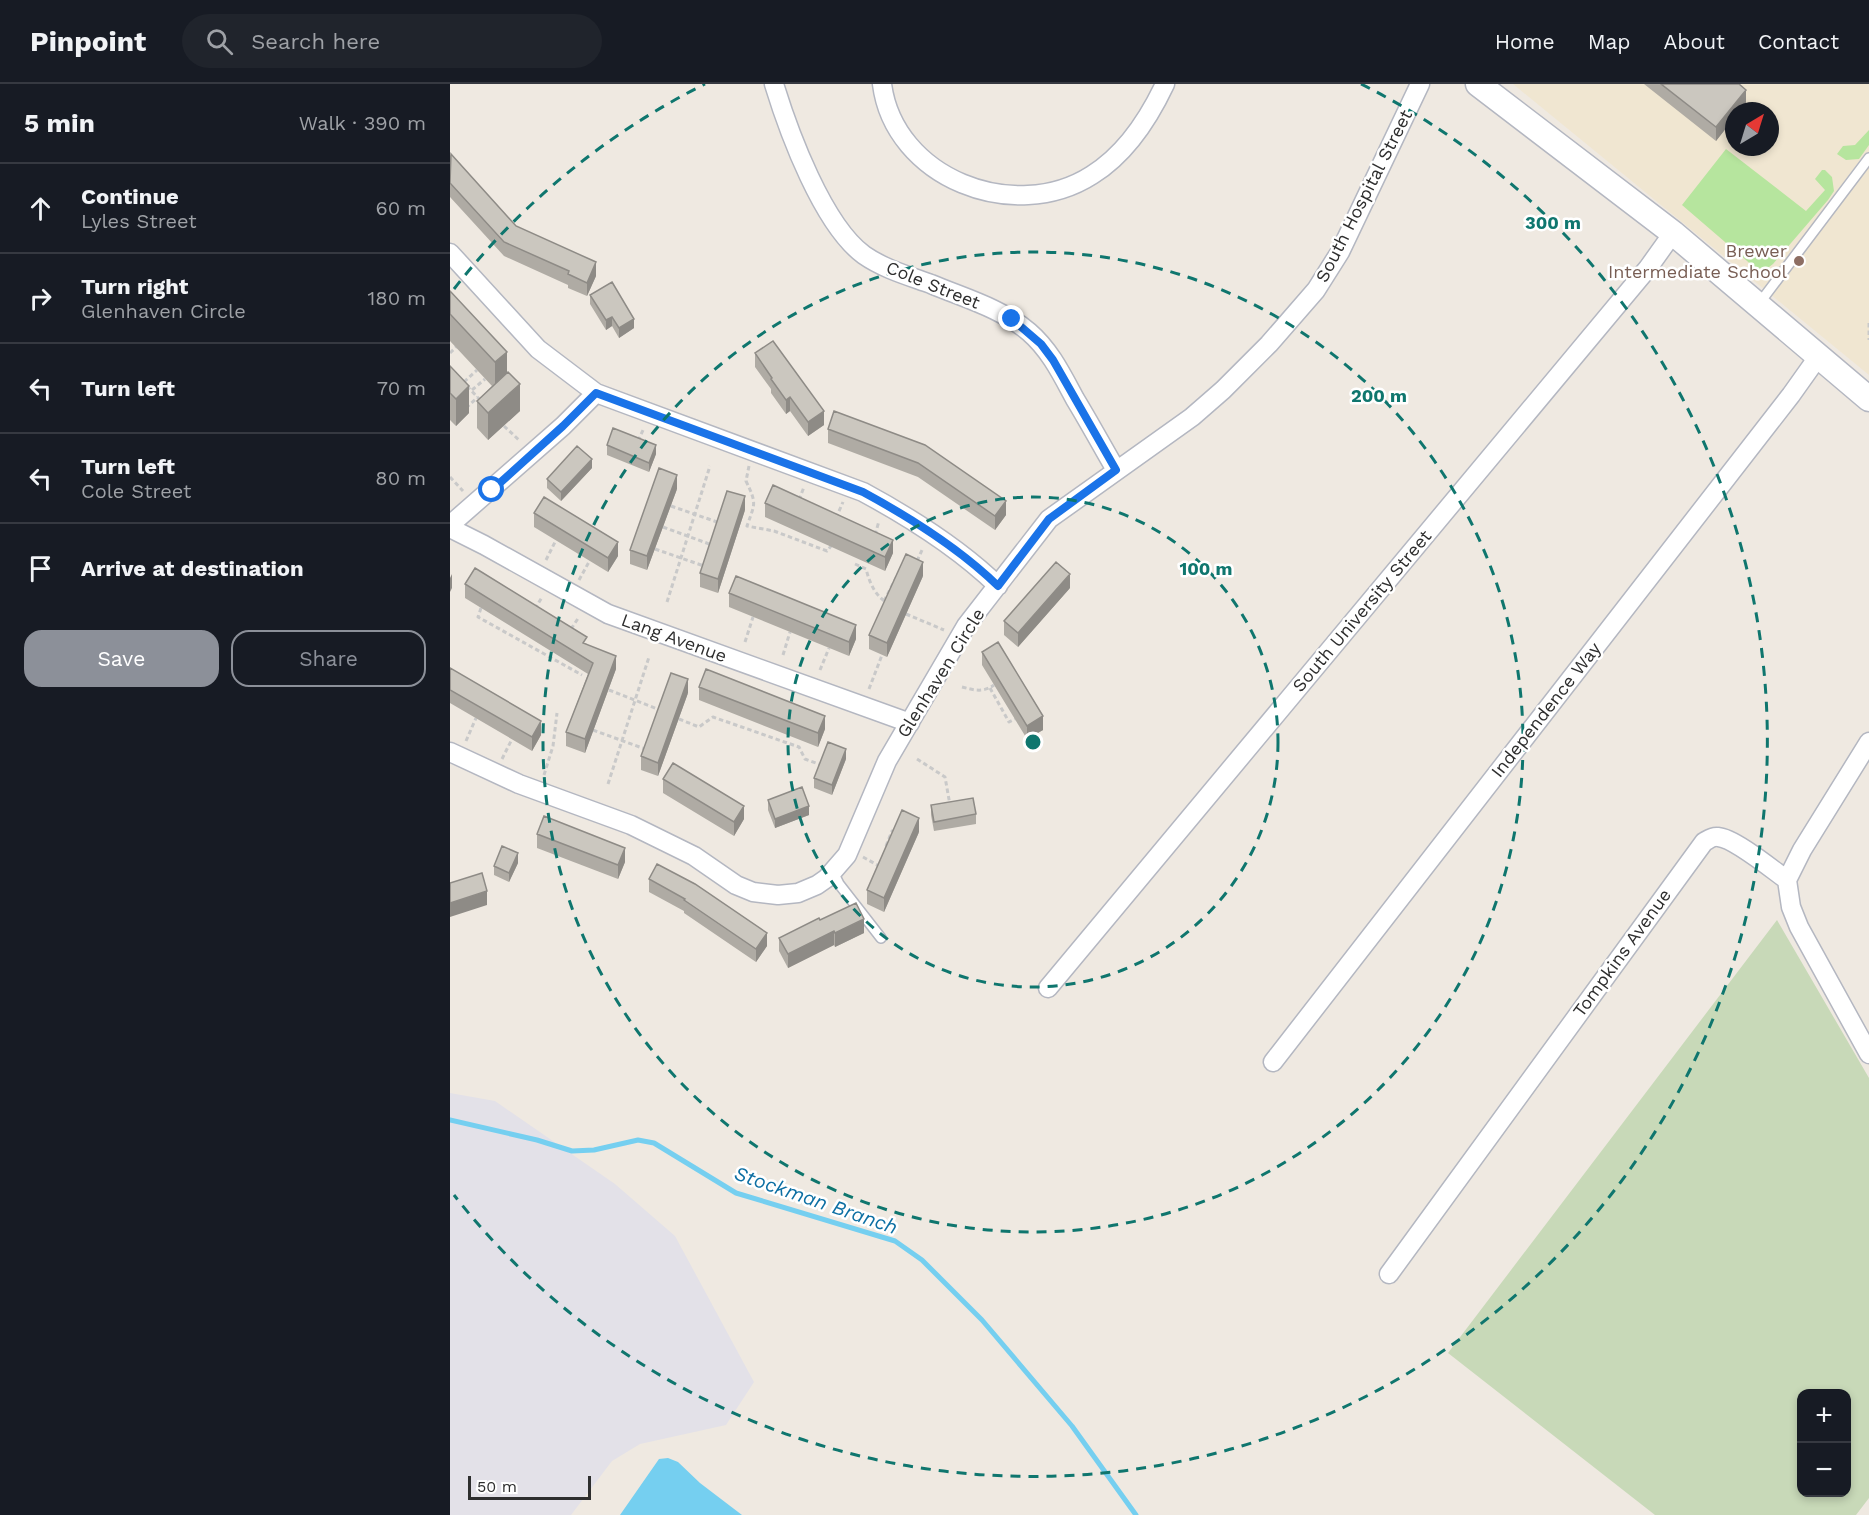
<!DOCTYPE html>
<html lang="en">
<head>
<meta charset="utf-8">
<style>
  :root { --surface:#171b24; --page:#20242c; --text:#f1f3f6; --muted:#9ea1a6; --line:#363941; --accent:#8c9099 }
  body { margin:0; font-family:"Work Sans",sans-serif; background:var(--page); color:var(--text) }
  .controls { position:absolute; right:18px; bottom:18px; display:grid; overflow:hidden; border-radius:12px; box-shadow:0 3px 9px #0003 }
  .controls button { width:54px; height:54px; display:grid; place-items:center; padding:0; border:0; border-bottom:2px solid var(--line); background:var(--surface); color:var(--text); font:30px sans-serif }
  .compass { position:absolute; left:1275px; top:18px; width:54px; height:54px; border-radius:50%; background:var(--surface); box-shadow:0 3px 9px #0003; rotate:38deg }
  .scale { position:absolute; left:18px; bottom:15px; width:123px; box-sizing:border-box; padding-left:6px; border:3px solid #2e2e2e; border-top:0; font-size:16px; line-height:21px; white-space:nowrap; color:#2e2e2e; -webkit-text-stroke:4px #fff; paint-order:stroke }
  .stop { position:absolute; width:18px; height:18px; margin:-14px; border:4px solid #1a73e8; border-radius:50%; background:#fff }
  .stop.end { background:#1a73e8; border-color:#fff; box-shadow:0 2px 6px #0008 }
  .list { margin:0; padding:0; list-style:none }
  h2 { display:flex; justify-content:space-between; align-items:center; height:78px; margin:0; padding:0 24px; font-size:26px }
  h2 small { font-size:20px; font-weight:400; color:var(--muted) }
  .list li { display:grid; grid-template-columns:39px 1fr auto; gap:18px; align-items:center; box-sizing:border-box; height:90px; padding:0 24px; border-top:2px solid var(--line) }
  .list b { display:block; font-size:22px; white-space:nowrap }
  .list p { margin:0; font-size:20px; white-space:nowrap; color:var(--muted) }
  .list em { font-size:20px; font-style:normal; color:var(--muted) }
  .actions { display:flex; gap:12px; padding:18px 24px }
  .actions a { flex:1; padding:14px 0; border:2px solid var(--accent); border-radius:18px; text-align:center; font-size:21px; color:var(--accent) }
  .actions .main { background:var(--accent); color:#fff }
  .icon { flex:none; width:33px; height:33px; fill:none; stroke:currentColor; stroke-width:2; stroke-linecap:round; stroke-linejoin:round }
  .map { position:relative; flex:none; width:1419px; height:1431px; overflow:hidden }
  header { display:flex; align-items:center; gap:36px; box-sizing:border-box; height:84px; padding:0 30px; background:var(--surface); border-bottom:2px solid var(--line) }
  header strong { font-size:28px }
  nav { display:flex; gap:33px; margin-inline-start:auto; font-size:21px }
  .search { width:420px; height:54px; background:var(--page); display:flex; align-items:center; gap:15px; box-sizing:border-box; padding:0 21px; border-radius:33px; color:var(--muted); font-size:22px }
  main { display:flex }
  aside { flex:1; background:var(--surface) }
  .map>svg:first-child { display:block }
  .industrial { fill:#e3e1e8 }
  .education { fill:#f0e6d1; fill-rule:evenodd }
  .green { fill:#b6e59e }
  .cemetery { fill:#c8d9b8; fill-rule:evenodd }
  .water { fill:#75cff0 }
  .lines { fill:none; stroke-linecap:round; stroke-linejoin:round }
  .stream { stroke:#75cff0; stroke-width:5 }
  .lane-casing { stroke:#b4b7c1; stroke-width:12 }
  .street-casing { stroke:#b4b7c1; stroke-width:21 }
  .secondary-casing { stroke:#b4b7c1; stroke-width:27 }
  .path { stroke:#c9c9c9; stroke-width:3; stroke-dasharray:4.5 3; stroke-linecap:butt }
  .lane { stroke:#fff; stroke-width:9 }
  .street { stroke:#fff; stroke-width:18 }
  .secondary { stroke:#fff; stroke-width:24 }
  .wall { fill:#afaba4 }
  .shaded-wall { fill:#8e8b86 }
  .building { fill:#cbc7bf; stroke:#8e8b86; stroke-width:1.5 }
  .route { stroke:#1a73e8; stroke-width:8 }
  .ring { fill:none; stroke:#0f766e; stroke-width:3; stroke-dasharray:10 8 }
  .education-dot { fill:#8d6e63; stroke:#fff; stroke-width:2 }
  .labels { text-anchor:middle; stroke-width:5; stroke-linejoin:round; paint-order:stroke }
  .street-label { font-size:18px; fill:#2e2e2e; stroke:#fff }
  .education-label { font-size:18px; fill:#785e54; stroke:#fff; text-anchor:end }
  .water-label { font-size:20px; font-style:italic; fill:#0d6fa3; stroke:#fff }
  .centre { fill:#0f766e; stroke:#fff; stroke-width:3 }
  .ring-label { font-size:18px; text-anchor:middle; font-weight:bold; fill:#0f766e; stroke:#fff; stroke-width:5; stroke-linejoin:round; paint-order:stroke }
</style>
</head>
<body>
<header>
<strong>Pinpoint</strong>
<div class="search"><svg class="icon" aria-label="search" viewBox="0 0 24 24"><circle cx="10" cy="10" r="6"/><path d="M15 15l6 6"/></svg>Search here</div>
<nav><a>Home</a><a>Map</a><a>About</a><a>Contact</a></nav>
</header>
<main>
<aside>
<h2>5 min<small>Walk · 390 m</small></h2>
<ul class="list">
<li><svg class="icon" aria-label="ahead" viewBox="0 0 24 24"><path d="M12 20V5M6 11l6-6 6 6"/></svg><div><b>Continue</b><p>Lyles Street</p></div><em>60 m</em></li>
<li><svg class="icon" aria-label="right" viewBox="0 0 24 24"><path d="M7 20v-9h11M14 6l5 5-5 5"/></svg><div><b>Turn right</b><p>Glenhaven Circle</p></div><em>180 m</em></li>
<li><svg class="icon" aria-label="left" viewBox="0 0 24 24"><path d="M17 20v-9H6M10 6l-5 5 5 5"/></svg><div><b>Turn left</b></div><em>70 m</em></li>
<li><svg class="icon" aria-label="left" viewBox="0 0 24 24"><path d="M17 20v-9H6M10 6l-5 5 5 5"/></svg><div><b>Turn left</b><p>Cole Street</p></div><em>80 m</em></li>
<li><svg class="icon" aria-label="arrive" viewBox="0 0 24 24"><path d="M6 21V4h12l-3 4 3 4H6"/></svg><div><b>Arrive at destination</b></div></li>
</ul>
<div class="actions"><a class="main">Save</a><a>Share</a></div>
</aside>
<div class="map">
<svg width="1419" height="1431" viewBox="0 0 1419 1431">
  <rect width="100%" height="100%" fill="#efe9e1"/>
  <!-- industrial -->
  <path class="industrial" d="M 0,1009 L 45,1017 L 165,1100 L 225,1152 L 304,1298 L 276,1341 L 190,1360 L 162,1377 L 121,1431 L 0,1431 Z"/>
  <!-- education -->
  <path class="education" d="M 1063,0 L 1419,0 L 1419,291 ZM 1284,27 L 1320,27 L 1320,63 L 1284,63 Z"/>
  <!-- green -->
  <path class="green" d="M 1419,46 L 1419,61 L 1409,75 L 1396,76 L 1387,70 L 1393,62 L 1405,61 Z
    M 1276,65 L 1356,127 L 1375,106 L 1365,95 L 1372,86 L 1375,86 L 1382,93 L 1384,107 L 1378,116 L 1323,180 L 1311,189 L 1232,121 Z"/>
  <!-- cemetery -->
  <path class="cemetery" d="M 1327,836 L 1419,994 L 1419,1414 L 1406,1431 L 1205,1431 L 998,1269 ZM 1352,1310 L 1396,1310 L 1396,1408 L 1352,1408 Z"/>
  <!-- water -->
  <path class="water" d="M 218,1374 L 228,1378 L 250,1399 L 292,1431 L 170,1431 L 209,1375 Z"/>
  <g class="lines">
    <!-- stream -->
    <path class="stream" d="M 0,1036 L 87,1056 L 122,1067 L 144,1066 L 188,1056 L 204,1059 L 286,1109 L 445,1157 L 472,1176 L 532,1236 L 622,1342 L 686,1431"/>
    <!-- lane casing -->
    <g class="lane-casing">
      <path id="lane" d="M 1308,221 L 1419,74
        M 383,788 L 389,800 L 431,854"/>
    </g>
    <!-- street casing -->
    <g class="street-casing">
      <path id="street" d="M 324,0 C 339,49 373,141 414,171 C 434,185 459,192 481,200 C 514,214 551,224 579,248 C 600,266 612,291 625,315 C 639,338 652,362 666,386
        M 432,0 C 444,94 564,141 642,91 C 676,70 698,36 715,0
        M 0,169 L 88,265 L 146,309 L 413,408 C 461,434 509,464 548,502
        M 0,441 L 113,342 L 146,309
        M 0,444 L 34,461 L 158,530 L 460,639
        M 0,668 L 69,700 L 181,741 L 244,772 L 286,801 L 303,808 L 328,811 L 348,809 L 367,801 L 377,794 L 397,771 L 437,677 L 516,542 L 599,435 L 742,333 L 773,306 L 819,260 L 866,206 L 890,168 L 970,0
        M 1337,796 L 1341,823 L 1349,843 L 1419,970
        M 1337,796 L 1352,766 L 1419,658
        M 598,904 L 1198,184 L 1223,149
        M 823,978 L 1341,311 L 1368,273
        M 939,1190 L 1254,758 C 1258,756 1262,752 1268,753 C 1284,754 1323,786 1337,796"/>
    </g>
    <!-- secondary casing -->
    <g class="secondary-casing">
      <path id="secondary" d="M 1028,0 L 1223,149 L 1419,315"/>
    </g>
    <!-- path -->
    <path class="path" d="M 1419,239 L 1419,256
      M 0,269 L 6,263
      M 14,298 L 27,286
      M 17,302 L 31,317
      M 22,306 L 35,295
      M 16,324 L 28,313
      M 54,342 L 70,357
      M 188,357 L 194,344
      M 299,382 L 296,397 C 307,420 305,419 297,442 L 324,447 L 377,467 L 381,462
      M 0,393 L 13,407
      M 349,416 L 354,403
      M 221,422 L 270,439
      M 386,434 L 393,418
      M 213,443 L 262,461
      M 425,451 L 429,437
      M 205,465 L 254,482
      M 96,476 L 106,456
      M 467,477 L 473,464
      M 405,480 L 416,485 C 420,500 425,511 437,519
      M 129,496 L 140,476
      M 434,517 L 448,490
      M 217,518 L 260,382
      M 31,524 L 28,533 L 132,591
      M 85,525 L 92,513
      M 456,530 L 494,546
      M 121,545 L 129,533
      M 295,558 L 303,533
      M 333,571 L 340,548
      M 370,586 L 379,564
      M 512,603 C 524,606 533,609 544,601
      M 540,604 L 559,638 L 565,635
      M 419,605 L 432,571
      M 159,606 L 210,626
      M 229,635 L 249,643 L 263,633 L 349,663 L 355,675 L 371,681
      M 143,646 L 195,665
      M 16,657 L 26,634
      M 52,675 L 62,655
      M 467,675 L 495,693 L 500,721
      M 94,691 L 103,662 L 107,629
      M 158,700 L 199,573
      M 436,762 L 442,747 L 445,749
      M 413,773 L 429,782 L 430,780"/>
    <!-- lane -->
    <use href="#lane" class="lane"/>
    <!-- street -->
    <use href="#street" class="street"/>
    <!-- secondary -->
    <use href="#secondary" class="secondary"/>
  </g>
  <!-- wall -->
  <path class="wall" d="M 1194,0 L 1289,0 L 1296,19 L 1290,27 L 1284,27 L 1284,34 L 1266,57 Z
    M 0,71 L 66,142 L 146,192 L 137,212 L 118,204 L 118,201 L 54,172 L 0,113 Z
    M 0,207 L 57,288 L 70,327 L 38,356 L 27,344 L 27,317 L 42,302 L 0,257 Z
    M 140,211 L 184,244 L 169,254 L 162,242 L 156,246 L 140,220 Z
    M 305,269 L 374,341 L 358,352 L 340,327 L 336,330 L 321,309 L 321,305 L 305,283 Z
    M 0,282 L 19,329 L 6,342 L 0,336 Z
    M 384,327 L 556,431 L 545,446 L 468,393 L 378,359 L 378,345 Z
    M 157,361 L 206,370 L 199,388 L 157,371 Z
    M 142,384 L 111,417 L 97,404 L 97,395 Z
    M 227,405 L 197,486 L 180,480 L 180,466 Z
    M 315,419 L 443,469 L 435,487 L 315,433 Z
    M 295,426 L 268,509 L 250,503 L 250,489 Z
    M 84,429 L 168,472 L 158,488 L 84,443 Z
    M 473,492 L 437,573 L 419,565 L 419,551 Z
    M 15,500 L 137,560 L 166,585 L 135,669 L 116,662 L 116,648 L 138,590 L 15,514 Z
    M 620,504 L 568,563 L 554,551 L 554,537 Z
    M 279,509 L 406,555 L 399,572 L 279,523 Z
    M 532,568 L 593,646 L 577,655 L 532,581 Z
    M 0,584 L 91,651 L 82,667 L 0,619 Z
    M 249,603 L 375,645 L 368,663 L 249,616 Z
    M 238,609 L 208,692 L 191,686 L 191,672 Z
    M 396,675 L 382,711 L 364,704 L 364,694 Z
    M 213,695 L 294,735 L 284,752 L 213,709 Z
    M 318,716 L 359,731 L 325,744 L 318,726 Z
    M 481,721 L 526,730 L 526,740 L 484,747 L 481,731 Z
    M 469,748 L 434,828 L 417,820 L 417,806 Z
    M 87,750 L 175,778 L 168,795 L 87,764 Z
    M 68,779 L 59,798 L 44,791 L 44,782 Z
    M 199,795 L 317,849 L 317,862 L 306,878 L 234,829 L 234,827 L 199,808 Z
    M 370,836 L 414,849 L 385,863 L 384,861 L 338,884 L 329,867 L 329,854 Z"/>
  <!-- shaded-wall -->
  <path class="shaded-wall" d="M 1296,6 L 1296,19 L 1290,27 L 1284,27 L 1284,34 L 1266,57 L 1266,43 Z
    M 146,178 L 146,192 L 137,212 L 137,199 Z
    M 162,233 L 162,242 L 156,246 L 156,236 Z
    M 184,235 L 184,244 L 169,254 L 169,244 Z
    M 57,268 L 57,295 L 45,305 L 45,278 Z
    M 70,300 L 70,327 L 38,356 L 38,329 Z
    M 19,302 L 19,329 L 6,342 L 6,315 Z
    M 340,313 L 340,327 L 336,330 L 336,316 Z
    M 374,327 L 374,341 L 358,352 L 358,338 Z
    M 206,361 L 206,370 L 199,388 L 199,379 Z
    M 142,375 L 142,384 L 111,417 L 111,408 Z
    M 227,391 L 227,405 L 197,486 L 197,472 Z
    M 295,412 L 295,426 L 268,509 L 268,495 Z
    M 556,417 L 556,431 L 545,446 L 545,432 Z
    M 443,456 L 443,469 L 435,487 L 435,473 Z
    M 168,458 L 168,472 L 158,488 L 158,474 Z
    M 473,478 L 473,492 L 437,573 L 437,559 Z
    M 2,490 L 2,504 L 0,508 L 0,494 Z
    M 620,490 L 620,504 L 568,563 L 568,549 Z
    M 406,541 L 406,555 L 399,572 L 399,558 Z
    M 166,572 L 166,585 L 135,669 L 135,655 Z
    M 238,595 L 238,609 L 208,692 L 208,679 Z
    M 375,632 L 375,645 L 368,663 L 368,649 Z
    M 593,632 L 593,646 L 577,655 L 577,642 Z
    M 91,637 L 91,651 L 82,667 L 82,653 Z
    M 396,665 L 396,675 L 382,711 L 382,701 Z
    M 294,722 L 294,735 L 284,752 L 284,738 Z
    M 359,722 L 359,731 L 325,744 L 325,735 Z
    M 469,734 L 469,748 L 434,828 L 434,814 Z
    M 175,764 L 175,778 L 168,795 L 168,781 Z
    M 68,769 L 68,779 L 59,798 L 59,789 Z
    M 37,807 L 37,821 L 0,833 L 0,819 Z
    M 414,835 L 414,849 L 385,863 L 385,849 Z
    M 384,847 L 384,861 L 338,884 L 338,870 Z
    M 317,849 L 317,862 L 306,878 L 306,865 Z"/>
  <!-- building -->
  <path class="building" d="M 1211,0 L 1289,0 L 1296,6 L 1266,43 Z
    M 1,70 L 66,142 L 146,178 L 137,199 L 118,190 L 119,187 L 54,158 L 0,99 Z
    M 162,198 L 184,235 L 169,244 L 162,233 L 156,236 L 140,211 Z
    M 0,207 L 57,268 L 45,278 L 0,230 Z
    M 323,257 L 374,327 L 358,338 L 340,313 L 336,316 L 321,295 L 322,294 L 305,269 Z
    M 0,282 L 19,302 L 6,315 L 0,309 Z
    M 58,288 L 70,300 L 38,329 L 27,317 Z
    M 384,327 L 475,361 L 556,417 L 545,432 L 468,379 L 378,345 Z
    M 163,344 L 206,361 L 199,379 L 157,361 Z
    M 127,362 L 142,375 L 111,408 L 97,395 Z
    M 209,384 L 227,391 L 197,472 L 180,466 Z
    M 323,401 L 443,456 L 435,473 L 315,419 Z
    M 277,407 L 295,412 L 268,495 L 250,489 Z
    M 94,413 L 168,458 L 158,474 L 84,429 Z
    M 456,470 L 473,478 L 437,559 L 419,551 Z
    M 606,478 L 620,490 L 568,549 L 554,537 Z
    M 25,484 L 137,553 L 133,559 L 166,572 L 135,655 L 116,648 L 143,579 L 15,500 Z
    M 286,492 L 406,541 L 399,558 L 279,509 Z
    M 548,558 L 593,632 L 577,642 L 532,568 Z
    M 0,584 L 91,637 L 82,653 L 0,606 Z
    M 256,585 L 375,632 L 368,649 L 249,603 Z
    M 221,589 L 238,595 L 208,679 L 191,672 Z
    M 378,658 L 396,665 L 382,701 L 364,694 Z
    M 223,679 L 294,722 L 284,738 L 213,695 Z
    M 352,703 L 359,722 L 325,735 L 318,716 Z
    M 523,714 L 526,730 L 484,738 L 481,721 Z
    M 452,726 L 469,734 L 434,814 L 417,806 Z
    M 94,732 L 175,764 L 168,781 L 87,750 Z
    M 52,762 L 68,769 L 59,789 L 44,782 Z
    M 207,780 L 245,800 L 317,849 L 306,865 L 234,816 L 235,815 L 199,795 Z
    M 32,789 L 37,807 L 0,819 L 0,799 Z
    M 406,819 L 414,835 L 385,849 L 384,847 L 338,870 L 329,854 L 369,834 L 370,836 Z"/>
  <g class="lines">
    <!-- route -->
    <path class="route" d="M 42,406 L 113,342 L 146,309 L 413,408 C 461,434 509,464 548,502 L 599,435 L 666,386 L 603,276 L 591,260 L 562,235"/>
  </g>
  <!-- distance rings -->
  <g class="ring">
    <circle cx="583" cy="658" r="245"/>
    <circle cx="583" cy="658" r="490"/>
    <path d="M4 205A735 735 0 0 1 255 0M911 0A735 735 0 1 1 4 1111"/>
  </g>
  <!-- markers -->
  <circle class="education-dot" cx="1349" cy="177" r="6"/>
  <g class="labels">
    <!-- street labels -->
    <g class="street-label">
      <text transform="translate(914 112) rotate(-63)" y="6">South Hospital Street</text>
      <text transform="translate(483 201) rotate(22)" y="6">Cole Street</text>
      <text transform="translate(912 527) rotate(-50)" y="6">South University Street</text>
      <text transform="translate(224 554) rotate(20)" y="6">Lang Avenue</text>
      <text transform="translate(491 589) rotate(-58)" y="6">Glenhaven Circle</text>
      <text transform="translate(1096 626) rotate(-52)" y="6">Independence Way</text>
      <text transform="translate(1172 869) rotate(-54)" y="6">Tompkins Avenue</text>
    </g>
    <!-- education labels -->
    <g class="education-label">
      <text x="1337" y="173">Brewer<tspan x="1337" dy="21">Intermediate School</tspan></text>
    </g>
    <!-- water labels -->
    <g class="water-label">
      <text transform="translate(366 1116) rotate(19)" y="7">Stockman Branch</text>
    </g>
  </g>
  <circle cx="583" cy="658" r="9" class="centre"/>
  <g class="ring-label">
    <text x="1103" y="145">300 m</text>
    <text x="929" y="318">200 m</text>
    <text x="756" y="491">100 m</text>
  </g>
</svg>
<div class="controls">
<button>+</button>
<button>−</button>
</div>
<svg class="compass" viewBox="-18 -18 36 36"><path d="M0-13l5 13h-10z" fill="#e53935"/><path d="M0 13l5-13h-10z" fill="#9ea1a6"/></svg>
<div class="scale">50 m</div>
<div class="stop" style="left:42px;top:406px"></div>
<div class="stop end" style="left:562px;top:235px"></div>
</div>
</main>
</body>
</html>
